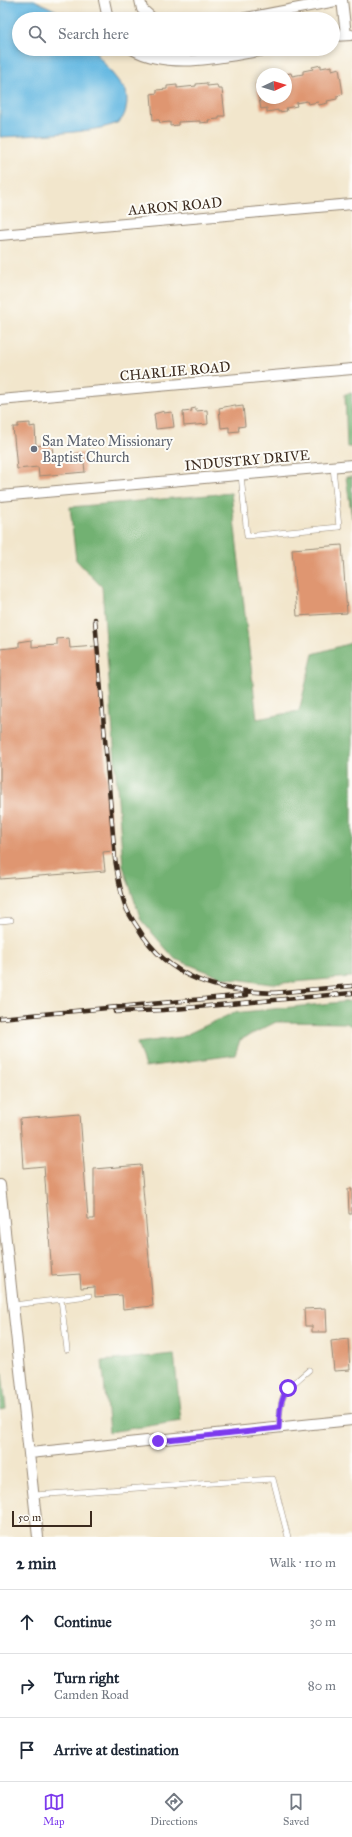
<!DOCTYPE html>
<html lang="en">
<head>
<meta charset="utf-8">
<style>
  :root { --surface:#fff; --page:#f6f6f7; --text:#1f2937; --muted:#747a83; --line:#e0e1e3; --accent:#7c3aed }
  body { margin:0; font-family:"IM FELL Great Primer",serif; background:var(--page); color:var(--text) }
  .compass { position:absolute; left:256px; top:68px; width:36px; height:36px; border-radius:50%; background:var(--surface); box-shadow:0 2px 6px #0003; rotate:86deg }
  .scale { position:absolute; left:12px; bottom:10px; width:80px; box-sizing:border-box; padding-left:4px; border:2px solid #3b2a1e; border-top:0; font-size:11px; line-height:14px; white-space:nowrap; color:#3b2a1e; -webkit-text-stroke:3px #fdfcf7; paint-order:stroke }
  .stop { position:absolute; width:12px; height:12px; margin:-9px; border:3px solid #7c3aed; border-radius:50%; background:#fff }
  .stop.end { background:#7c3aed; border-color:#fff; box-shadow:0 1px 4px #0008 }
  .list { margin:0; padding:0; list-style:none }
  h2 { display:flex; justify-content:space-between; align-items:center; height:52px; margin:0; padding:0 16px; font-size:17px }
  h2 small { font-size:13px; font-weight:400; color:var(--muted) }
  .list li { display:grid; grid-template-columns:26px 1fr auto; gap:12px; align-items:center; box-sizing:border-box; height:64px; padding:0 16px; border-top:1px solid var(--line) }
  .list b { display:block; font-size:15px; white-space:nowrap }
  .list p { margin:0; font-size:13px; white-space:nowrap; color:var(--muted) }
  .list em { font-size:13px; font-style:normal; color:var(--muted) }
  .icon { flex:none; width:22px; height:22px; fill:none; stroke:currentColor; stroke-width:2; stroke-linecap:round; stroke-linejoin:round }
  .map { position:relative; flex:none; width:352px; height:1537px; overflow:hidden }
  .search { position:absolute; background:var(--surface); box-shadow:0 2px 6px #0003; left:12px; right:12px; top:12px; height:44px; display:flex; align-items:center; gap:10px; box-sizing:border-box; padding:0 14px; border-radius:22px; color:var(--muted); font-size:15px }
  .sheet { height:244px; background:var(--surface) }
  nav { display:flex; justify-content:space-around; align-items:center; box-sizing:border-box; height:56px; border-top:1px solid var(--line); background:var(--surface); font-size:11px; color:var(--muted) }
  nav a { display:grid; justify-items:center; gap:2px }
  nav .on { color:var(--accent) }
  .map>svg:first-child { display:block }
  .forest { fill:#72b172; stroke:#566e48 }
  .water { fill:#66b9e2; stroke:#507280 }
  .building { fill:#df9671 }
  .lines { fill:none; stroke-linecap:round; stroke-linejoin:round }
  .service-casing { stroke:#968875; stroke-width:6 }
  .minor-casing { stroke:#968875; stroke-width:12 }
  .service { stroke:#fff; stroke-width:5 }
  .minor { stroke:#fff; stroke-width:10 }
  .rail-casing { stroke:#3b2a1e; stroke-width:4.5 }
  .rail { stroke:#fdfcf7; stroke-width:3; stroke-dasharray:9; stroke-linecap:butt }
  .route { stroke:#7c3aed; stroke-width:5 }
  .worship-dot { fill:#6b7280; stroke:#fdfcf7; stroke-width:1.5 }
  .labels { text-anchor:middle; stroke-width:4; stroke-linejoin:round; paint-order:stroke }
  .street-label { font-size:14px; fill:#3b2a1e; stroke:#fdfcf7 }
  .worship-label { font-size:14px; fill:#5b616d; stroke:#fdfcf7; text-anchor:start }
</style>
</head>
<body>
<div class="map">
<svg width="352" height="1537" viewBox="0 0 352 1537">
  <rect width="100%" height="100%" fill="#fdfcf7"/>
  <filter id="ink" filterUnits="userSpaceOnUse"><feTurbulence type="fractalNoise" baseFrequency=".025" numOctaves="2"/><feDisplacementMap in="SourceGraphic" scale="8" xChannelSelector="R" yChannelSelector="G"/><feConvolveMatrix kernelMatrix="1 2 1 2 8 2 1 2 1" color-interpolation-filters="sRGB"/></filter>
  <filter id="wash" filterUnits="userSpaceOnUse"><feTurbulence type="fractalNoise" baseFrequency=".012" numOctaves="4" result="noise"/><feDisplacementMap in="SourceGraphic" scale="16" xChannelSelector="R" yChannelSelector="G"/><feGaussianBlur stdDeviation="0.9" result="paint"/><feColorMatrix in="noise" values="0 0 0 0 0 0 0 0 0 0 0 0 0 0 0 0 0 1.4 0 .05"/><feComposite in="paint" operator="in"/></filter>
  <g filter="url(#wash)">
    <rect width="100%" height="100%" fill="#f2e6cc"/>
    <!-- forest -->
    <path class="forest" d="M 352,393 L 352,447 L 347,447 L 345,394 Z
      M 346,477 L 352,477 L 352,518 Z
      M 231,493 L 257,719 L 299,711 L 313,654 L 351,643 L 352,629 L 352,977 L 271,984 L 221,977 L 175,959 L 141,920 L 123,866 L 102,587 L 76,560 L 70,507 Z
      M 352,1001 L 352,1026 L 346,1023 L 276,1022 L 240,1040 L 235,1055 L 145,1067 L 137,1043 L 181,1037 L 233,1013 Z
      M 174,1354 L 181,1421 L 109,1432 L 102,1361 Z
      M 0,1356 L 6,1409 L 0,1410 Z"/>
    <!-- water -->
    <path class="water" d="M 0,0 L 34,0 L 74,19 L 19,19 L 19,49 L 93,49 L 126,91 C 128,100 127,113 121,120 C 110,133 21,136 0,137 Z"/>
    <g id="blocks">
      <!-- building -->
      <path class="building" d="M 321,65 L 321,68 L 332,66 L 332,70 L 339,68 L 343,94 L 337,96 L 337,99 L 327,101 L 328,103 L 319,105 L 318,102 L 308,104 L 307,101 L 296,103 L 297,106 L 286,108 L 287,111 L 278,112 L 278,110 L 267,112 L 267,108 L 261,109 L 256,83 L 262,82 L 262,98 L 286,98 L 286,74 L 291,73 L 292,76 L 303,74 L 303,71 L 313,69 L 312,67 Z
        M 207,83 L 207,86 L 217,85 L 218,89 L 222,89 L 225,116 L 219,116 L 219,119 L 208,120 L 209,122 L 200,123 L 200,121 L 178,122 L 178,125 L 170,126 L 170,122 L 160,123 L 159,120 L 153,120 L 151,94 L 157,93 L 157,90 L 167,89 L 167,86 L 177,85 L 177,88 L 196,86 L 196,84 Z
        M 235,405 L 235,407 L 243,406 L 245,426 L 238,427 L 239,431 L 229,432 L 229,427 L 221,428 L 219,408 Z
        M 196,408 L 196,411 L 207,410 L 208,424 L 184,426 L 183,412 L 192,411 L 191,409 Z
        M 164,411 L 164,413 L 172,412 L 174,427 L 156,429 L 154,414 Z
        M 30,423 L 30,427 L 35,426 L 36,446 L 52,444 L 53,456 L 83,453 L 85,472 L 39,476 L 38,467 L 17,469 L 13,427 L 18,427 L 18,424 Z
        M 342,545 L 347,613 L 297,616 L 292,549 Z
        M 69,638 L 70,648 L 96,646 L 113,851 L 103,852 L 105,871 L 0,879 L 0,649 L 19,647 L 19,642 L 32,640 L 32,647 L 57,645 L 57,639 Z
        M 80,1114 L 88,1219 L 94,1219 L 94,1169 L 141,1165 L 153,1306 L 123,1309 L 122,1295 L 95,1297 L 95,1287 L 81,1288 L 80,1274 L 52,1276 L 44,1166 L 23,1168 L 20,1119 Z
        M 348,1189 L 352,1189 L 352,1214 L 349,1214 Z
        M 326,1308 L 327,1332 L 312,1332 L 312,1326 L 305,1326 L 304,1309 Z
        M 348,1339 L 350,1370 L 334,1371 L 331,1341 Z"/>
    </g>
  </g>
  <g filter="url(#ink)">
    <use href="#blocks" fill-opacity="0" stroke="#968875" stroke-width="1"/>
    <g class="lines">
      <!-- service casing -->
      <g class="service-casing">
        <path id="service" d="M 241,475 L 247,536 L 339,527 L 333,467
          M 0,921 L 11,920
          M 61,1299 L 67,1350
          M 13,1305 L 89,1296
          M 279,1428 C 280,1392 283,1393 309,1370
          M 34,1495 L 273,1479 L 288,1537"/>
      </g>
      <!-- minor casing -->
      <g class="minor-casing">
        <path id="minor" d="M 104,0 L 108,19
          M 140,0 L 142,9 L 153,19
          M 342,0 L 346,35
          M 241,19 L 341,0
          M 333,36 L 351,35
          M 132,49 C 170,71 229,56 270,49
          M 0,235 L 352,204
          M 0,400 L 352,369
          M 0,496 L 352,465
          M 0,1185 L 38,1537
          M 30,1453 L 352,1420"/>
      </g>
      <!-- service -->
      <use href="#service" class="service"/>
      <!-- minor -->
      <use href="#minor" class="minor"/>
      <!-- rail casing -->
      <g class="rail-casing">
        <path id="rail" d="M 95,619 L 115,859 C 118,876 120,894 127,910 C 130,916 134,922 138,928 C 169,980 220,992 277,993
          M 273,993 L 352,986
          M 115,1012 L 163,1010 L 352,993
          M 0,1018 L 247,995"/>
      </g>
      <!-- rail -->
      <use href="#rail" class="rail"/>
    </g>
  </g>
  <g class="lines" filter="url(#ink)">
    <!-- route -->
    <path class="route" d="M 158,1441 L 279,1428 C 280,1413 279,1401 288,1388"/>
  </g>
  <!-- markers -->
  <circle class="worship-dot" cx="34" cy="449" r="4"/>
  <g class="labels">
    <!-- street labels -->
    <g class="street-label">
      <text transform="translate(175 206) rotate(-5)" y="5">AARON ROAD</text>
      <text transform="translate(175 371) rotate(-5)" y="5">CHARLIE ROAD</text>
      <text transform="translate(247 460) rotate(-5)" y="5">INDUSTRY DRIVE</text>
    </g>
    <!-- worship labels -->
    <g class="worship-label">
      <text x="42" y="446">San Mateo Missionary<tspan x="42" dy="16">Baptist Church</tspan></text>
    </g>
  </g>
</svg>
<svg class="compass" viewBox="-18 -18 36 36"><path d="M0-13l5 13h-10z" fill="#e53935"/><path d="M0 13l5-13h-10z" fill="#747a83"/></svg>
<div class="scale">50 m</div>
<div class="stop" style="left:288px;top:1388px"></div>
<div class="stop end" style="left:158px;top:1441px"></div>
<div class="search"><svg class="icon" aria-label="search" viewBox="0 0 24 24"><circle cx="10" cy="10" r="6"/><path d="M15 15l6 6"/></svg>Search here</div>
</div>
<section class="sheet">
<h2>2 min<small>Walk · 110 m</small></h2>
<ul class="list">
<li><svg class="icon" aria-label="ahead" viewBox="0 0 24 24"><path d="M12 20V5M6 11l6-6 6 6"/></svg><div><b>Continue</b></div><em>30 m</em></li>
<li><svg class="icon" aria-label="right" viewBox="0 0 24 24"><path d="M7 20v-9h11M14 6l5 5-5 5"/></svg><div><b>Turn right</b><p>Camden Road</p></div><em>80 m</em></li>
<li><svg class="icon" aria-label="arrive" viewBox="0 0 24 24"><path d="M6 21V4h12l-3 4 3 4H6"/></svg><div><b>Arrive at destination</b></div></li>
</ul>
</section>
<nav>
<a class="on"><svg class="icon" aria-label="map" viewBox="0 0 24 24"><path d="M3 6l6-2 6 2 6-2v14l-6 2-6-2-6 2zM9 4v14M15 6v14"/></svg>Map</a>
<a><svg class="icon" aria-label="directions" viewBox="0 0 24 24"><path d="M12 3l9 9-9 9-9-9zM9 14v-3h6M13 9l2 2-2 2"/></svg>Directions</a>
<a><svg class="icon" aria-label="saved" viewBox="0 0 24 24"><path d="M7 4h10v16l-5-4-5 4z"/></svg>Saved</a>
</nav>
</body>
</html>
